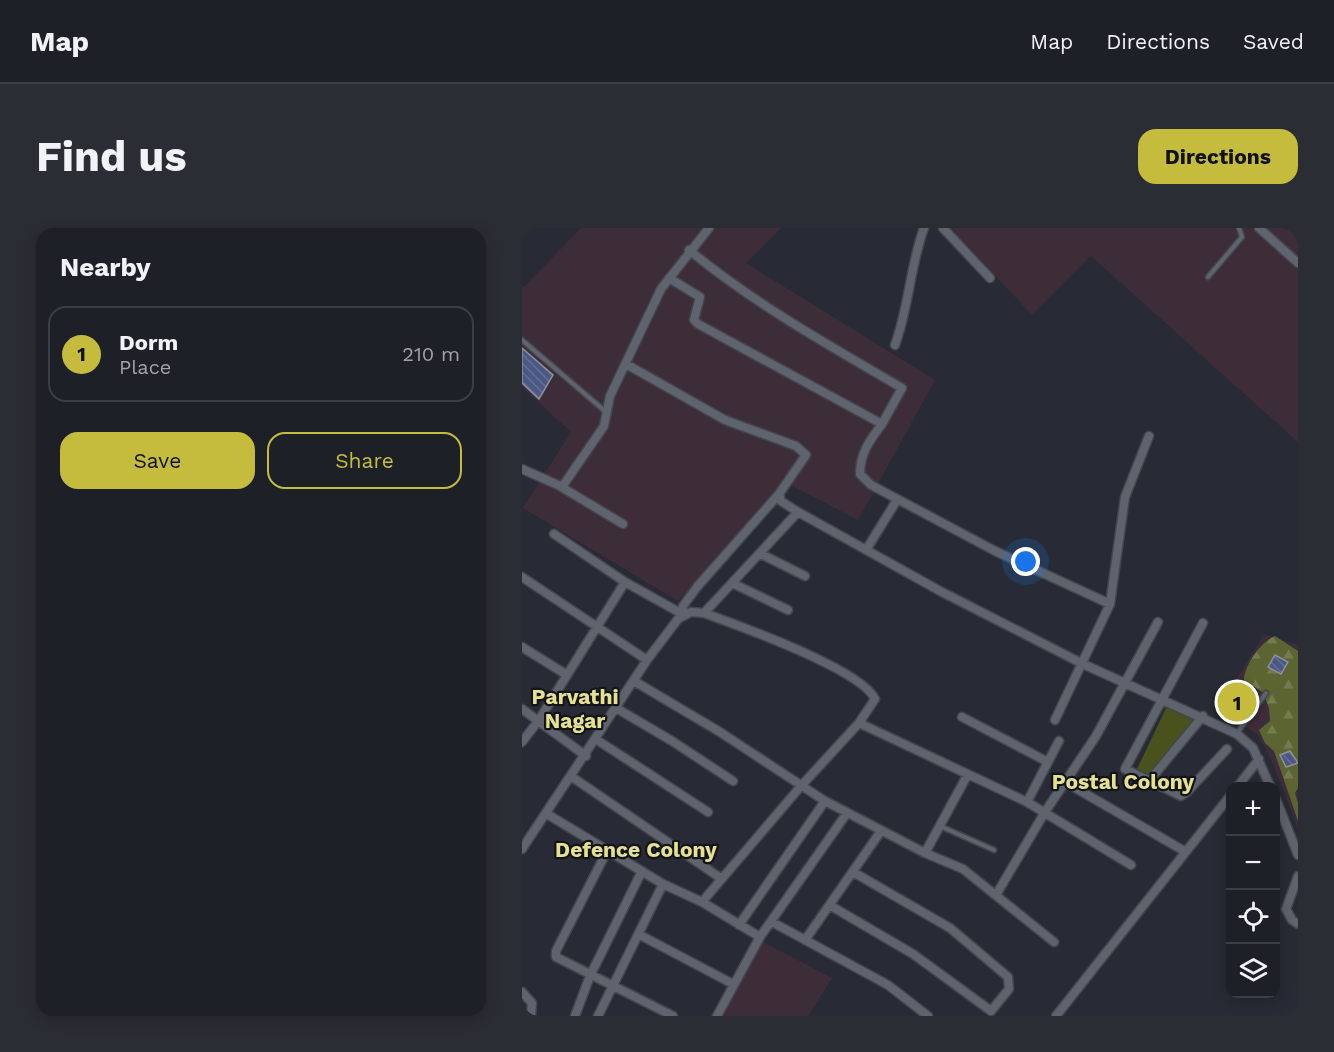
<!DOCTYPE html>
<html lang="en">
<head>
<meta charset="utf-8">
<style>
  :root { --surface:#1e2028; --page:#2b2d34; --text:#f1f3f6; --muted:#a1a3a8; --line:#3c3e45; --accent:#c5bc3d }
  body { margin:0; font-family:"Work Sans",sans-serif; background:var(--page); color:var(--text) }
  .controls { position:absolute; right:18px; bottom:18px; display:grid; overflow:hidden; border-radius:12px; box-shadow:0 3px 15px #0003 }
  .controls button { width:54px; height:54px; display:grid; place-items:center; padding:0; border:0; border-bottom:2px solid var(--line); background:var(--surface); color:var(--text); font:30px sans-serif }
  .you { position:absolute; left:504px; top:334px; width:21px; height:21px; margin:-15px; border:4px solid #fff; border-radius:50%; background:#1a73e8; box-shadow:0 0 0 9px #1a73e833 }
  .badge { display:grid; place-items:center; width:39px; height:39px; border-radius:50%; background:var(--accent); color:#111; font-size:20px; font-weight:700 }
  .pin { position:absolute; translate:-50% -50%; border:3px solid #fff; box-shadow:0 2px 6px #0006 }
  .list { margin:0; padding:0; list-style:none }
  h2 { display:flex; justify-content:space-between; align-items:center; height:78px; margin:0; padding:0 24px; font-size:26px }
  h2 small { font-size:20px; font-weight:400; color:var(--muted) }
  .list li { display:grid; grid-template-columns:39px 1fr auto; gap:18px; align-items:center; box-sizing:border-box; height:96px; margin:0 12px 12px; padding:0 12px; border:2px solid var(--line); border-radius:18px }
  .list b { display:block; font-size:22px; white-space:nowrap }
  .list p { margin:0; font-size:20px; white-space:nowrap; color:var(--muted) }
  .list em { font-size:20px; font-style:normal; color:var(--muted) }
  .actions { display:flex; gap:12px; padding:18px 24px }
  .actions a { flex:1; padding:14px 0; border:2px solid var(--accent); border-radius:18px; text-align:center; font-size:21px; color:var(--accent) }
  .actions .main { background:var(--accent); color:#111 }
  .icon { flex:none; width:33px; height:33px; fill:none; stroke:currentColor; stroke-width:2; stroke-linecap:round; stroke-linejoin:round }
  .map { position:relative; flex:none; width:776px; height:788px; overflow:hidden; border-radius:18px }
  header { display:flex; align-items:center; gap:36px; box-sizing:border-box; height:84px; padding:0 30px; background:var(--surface); border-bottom:2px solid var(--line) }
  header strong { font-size:28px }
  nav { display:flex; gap:33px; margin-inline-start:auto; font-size:21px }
  .intro { display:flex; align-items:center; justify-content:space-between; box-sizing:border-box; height:144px; padding:0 36px }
  h1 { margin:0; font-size:42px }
  .button { padding:15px 27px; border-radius:18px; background:var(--accent); color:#111; font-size:21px; font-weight:700 }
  main { display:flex; gap:36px; padding:0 36px }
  aside { flex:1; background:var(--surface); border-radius:18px; box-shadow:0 3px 15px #0003 }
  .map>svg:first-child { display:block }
  .commercial { fill:#3d2d3a }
  .industrial { fill:#3d2d39 }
  .green { fill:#49511d }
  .forest { fill:url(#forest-firs) }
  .building { fill:url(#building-back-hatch); stroke:#8c909c; stroke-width:1.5 }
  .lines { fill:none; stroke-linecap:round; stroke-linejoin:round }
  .lane-casing { stroke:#43464d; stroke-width:7 }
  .street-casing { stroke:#43464d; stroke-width:11 }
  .lane { stroke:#5f636e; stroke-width:4 }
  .street { stroke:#5f636e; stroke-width:8 }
  .labels { text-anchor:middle; stroke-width:4.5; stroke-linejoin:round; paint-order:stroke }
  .neighbourhood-label { font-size:21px; font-weight:bold; fill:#e6e192; stroke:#121418 }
</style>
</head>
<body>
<header>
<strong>Map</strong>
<nav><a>Map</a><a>Directions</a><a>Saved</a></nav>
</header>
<div class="intro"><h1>Find us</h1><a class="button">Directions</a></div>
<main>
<aside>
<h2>Nearby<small></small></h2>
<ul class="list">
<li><span class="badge">1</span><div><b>Dorm</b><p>Place</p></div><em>210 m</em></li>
</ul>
<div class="actions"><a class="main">Save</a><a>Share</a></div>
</aside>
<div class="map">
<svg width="776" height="788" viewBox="0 0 776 788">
  <defs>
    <pattern id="forest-firs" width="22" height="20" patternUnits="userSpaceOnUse" patternTransform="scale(1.5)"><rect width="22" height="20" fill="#5c6531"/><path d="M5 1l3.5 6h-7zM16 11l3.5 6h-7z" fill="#737b4f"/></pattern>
    <pattern id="building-back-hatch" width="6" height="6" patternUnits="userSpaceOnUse" patternTransform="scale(1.5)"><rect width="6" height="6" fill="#4b5785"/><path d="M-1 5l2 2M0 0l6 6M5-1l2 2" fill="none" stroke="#656f96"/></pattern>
  </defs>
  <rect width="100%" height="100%" fill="#282b35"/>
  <!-- commercial -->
  <path class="commercial" d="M 742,406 L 776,417 L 776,601 L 749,531 L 736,507 L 696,482 Z"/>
  <!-- industrial -->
  <path class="industrial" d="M 59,0 L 259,0 L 224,35 L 413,152 L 336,292 L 263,254 L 156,373 L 1,280 L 49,204 L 0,159 L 0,61 Z
    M 429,0 L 776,0 L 776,214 L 569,28 L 510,87 Z
    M 237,712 L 310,750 L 286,788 L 193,788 Z"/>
  <!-- green -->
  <path class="green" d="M 646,476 L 676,490 L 628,547 L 615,541 Z"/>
  <!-- forest -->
  <path class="forest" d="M 753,408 L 776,423 L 776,560 L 773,565 L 776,575 L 776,593 L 752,523 L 743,515 L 737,502 L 748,493 L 747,480 L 741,465 L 733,459 L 722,456 C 720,440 738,414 753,408 Z"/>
  <!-- building -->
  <path class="building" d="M 0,120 L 31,147 L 17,171 L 0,155 Z
    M 753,427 L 766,434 L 759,446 L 746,439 Z
    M 711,465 L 724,471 L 717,482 L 706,477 Z
    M 768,523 L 776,535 L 764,539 L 758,527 Z"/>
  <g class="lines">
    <!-- lane casing -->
    <g class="lane-casing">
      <path id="lane" d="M 686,49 L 720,9 L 717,0
        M 0,112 L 84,184
        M 715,505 L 744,465
        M 418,598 L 472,622"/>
    </g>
    <!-- street casing -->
    <g class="street-casing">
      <path id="street" d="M 421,0 L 468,50
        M 737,0 L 776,35
        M 167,22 C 233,76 306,117 380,160 L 360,196
        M 147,50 L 178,69 L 172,92 L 176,96 L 360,196 C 348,212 338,225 338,246 L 349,257 L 473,323 L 588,376
        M 373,117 C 387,79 388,38 402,0
        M 104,136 L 203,192 L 274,218 L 284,227 L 257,266 L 259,273 L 276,284
        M 0,241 L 36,257 L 101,296
        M 40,259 L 82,198 L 88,168 L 139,61 L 187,0
        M 32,306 L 103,354 L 162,387
        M 344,322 L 375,272
        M 239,326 L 283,348
        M 0,349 L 125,432
        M 210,355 L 266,382
        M 162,387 L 161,378 L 175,359 L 257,266
        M 681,395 L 603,541 L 659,568 L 665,564 L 705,521
        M 0,419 L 45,447
        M 112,453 L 198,504 L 303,573 L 403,625 L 441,641 L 532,714
        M 94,480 L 150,513 L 211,553
        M 0,481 L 64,528
        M 440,489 L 526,534
        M 533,492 L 588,376 L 603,269 L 627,208
        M 337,495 L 505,574 L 609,637
        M 75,512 L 186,584
        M 0,514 L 17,492 L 103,354
        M 50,549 L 200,651
        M 627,553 L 681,488
        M 543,554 L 664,624
        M 716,558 L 737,531
        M 754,571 L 776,627
        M 505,574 L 537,513
        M 25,586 L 141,656 L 180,674 L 238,709 L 325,585
        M 0,621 L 125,432 L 156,391 L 169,384 L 182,385 L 276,284 L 418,363 L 561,436 L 715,506 L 731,520 L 748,558
        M 85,623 L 34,723 L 34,729 L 151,788
        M 403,625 L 446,546
        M 776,648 L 764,681 L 770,692 L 776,696
        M 474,667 L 523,584 L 574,508 L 636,394
        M 180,674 L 279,558 L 337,495 L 353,471 C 339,441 215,397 182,385
        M 309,678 L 391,726 L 469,783 L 487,761 L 486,749 L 428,700 L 331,644
        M 250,694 L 366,757 L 406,788
        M 217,697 L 303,573
        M 118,707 L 211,756
        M 283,712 L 359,603
        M 0,764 L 10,775 L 9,788
        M 53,788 L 68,748 L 120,643
        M 76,788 L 141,656
        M 195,788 L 238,709
        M 534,788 L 708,568"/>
    </g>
    <!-- lane -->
    <use href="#lane" class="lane"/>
    <!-- street -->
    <use href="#street" class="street"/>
  </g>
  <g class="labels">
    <!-- neighbourhood labels -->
    <g class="neighbourhood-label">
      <text x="53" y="476">Parvathi<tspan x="53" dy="24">Nagar</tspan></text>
      <text x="601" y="561">Postal Colony</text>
      <text x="114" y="629">Defence Colony</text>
    </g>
  </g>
</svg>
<div class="controls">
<button>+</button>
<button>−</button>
<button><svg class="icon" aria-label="locate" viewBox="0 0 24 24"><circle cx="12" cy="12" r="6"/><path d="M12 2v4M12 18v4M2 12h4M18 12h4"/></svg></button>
<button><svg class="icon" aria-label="layers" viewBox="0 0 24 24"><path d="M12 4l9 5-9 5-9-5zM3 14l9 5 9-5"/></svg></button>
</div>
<div class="you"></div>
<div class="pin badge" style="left:715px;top:474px">1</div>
</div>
</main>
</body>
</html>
